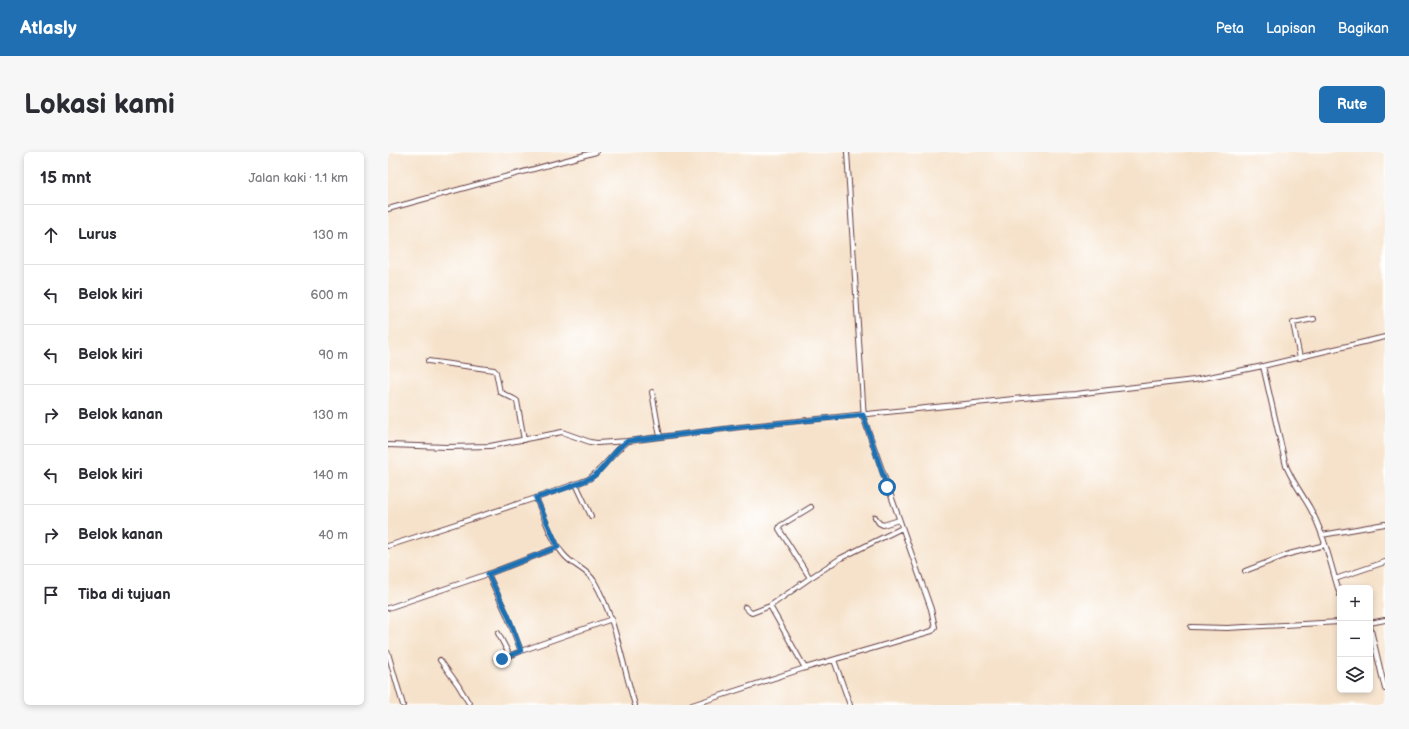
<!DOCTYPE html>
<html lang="id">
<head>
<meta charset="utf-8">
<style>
  :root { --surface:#fff; --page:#f7f7f7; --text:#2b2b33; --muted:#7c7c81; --line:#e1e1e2; --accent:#1f6fb2 }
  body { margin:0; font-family:"Balsamiq Sans",sans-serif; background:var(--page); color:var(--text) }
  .controls { position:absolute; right:12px; bottom:12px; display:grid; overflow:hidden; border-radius:6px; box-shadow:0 2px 6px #0003 }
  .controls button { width:36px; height:36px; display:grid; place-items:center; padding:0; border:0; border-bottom:1px solid var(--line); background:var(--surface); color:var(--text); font:20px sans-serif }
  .stop { position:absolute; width:12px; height:12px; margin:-9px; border:3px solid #1f6fb2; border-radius:50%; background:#fff }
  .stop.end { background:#1f6fb2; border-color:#fff; box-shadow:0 1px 4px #0008 }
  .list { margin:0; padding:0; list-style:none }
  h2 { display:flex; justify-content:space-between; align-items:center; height:52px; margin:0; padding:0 16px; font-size:17px }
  h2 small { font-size:13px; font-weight:400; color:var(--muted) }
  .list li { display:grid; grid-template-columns:26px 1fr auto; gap:12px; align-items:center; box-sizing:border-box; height:60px; padding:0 16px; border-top:1px solid var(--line) }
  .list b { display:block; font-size:15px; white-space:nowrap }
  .list em { font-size:13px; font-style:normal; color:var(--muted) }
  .icon { flex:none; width:22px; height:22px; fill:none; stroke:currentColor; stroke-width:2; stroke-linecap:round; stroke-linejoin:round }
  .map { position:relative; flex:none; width:997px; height:553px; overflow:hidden; border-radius:6px }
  header { display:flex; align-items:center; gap:24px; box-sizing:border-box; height:56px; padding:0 20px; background:var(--accent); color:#fff }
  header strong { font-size:19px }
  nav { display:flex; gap:22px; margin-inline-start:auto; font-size:14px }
  .intro { display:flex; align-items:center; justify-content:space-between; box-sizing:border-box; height:96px; padding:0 24px }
  h1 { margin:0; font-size:28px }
  .button { padding:10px 18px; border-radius:6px; background:var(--accent); color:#fff; font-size:14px; font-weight:700 }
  main { display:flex; gap:24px; padding:0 24px }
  aside { flex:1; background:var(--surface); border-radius:6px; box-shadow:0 2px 6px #0003 }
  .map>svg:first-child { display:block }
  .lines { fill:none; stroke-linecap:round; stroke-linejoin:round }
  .street-casing { stroke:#643c43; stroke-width:6 }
  .street { stroke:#fff; stroke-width:4 }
  .route { stroke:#1f6fb2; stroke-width:5 }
</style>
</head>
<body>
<header>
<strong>Atlasly</strong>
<nav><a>Peta</a><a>Lapisan</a><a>Bagikan</a></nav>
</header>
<div class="intro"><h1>Lokasi kami</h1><a class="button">Rute</a></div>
<main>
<aside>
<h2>15 mnt<small>Jalan kaki · 1.1 km</small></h2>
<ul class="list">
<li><svg class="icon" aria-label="ahead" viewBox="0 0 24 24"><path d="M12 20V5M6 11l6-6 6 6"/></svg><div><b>Lurus</b></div><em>130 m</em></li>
<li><svg class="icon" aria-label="left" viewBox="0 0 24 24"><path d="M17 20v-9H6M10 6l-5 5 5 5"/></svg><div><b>Belok kiri</b></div><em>600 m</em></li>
<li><svg class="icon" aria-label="left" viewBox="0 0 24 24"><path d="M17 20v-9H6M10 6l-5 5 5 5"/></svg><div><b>Belok kiri</b></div><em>90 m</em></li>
<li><svg class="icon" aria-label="right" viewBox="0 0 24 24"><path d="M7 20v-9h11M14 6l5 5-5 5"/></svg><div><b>Belok kanan</b></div><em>130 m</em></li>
<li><svg class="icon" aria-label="left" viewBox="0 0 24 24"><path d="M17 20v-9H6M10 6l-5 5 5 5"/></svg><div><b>Belok kiri</b></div><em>140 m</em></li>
<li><svg class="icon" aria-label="right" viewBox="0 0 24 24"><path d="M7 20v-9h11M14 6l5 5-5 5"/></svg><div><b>Belok kanan</b></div><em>40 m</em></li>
<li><svg class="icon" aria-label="arrive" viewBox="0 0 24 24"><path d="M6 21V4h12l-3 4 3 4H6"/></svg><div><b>Tiba di tujuan</b></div></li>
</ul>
</aside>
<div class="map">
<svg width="997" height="553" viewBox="0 0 997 553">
  <rect width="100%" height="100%" fill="#fff"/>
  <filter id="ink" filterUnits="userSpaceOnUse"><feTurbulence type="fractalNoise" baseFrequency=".025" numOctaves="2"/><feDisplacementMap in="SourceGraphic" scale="8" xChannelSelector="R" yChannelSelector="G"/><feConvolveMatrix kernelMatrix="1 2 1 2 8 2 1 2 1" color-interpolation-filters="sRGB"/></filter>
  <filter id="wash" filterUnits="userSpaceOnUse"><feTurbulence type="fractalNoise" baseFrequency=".012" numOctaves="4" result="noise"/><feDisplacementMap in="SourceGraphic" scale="16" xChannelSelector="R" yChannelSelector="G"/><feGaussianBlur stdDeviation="0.9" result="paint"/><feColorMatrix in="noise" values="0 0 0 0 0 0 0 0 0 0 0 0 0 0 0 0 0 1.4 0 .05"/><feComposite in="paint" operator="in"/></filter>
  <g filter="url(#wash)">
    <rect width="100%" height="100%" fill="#f6e2ca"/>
  </g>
  <g filter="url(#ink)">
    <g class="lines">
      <!-- street casing -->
      <g class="street-casing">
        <path id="street" d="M 0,57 L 208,0
          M 912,206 L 905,171 L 926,167
          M 40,209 L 106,218 L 108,220 L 112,240 L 126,247 L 129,249 L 136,288
          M 875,214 L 898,314 C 905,330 914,342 922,356 C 937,383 943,415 952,443
          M 264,240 L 272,285
          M 0,293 L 59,295 L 102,294 L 174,280 L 202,290 L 209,291 L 240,289
          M 188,332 L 203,364
          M 148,346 C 156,364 163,388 176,403 C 185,414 199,417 206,429 C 228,467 234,511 247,553
          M 487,365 L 491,371 L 495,373 L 511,368
          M 934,383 L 997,372
          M 0,394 L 148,346 L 201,327 L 211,318 L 230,298 L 240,289 L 352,275 L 646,245 L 687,242 L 806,228 L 875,214 L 997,185
          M 857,419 L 901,402 L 937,393
          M 100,422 L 119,463 L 133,499 L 224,467
          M 422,426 L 453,406 L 514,376
          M 947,427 L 997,410
          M 357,455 L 362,460 L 364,461 L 382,454
          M 0,456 L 100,422 L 170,395
          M 982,471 L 997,468
          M 982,474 L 997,537
          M 803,475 L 839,476 L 952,470
          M 110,481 L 122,504
          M 0,501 L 15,553
          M 108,507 L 119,505 L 133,499
          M 52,508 L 70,533 L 82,553
          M 446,508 L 462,553
          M 417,516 L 382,454 L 422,426 L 391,377 L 392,374 L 423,355
          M 304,553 L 417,516 L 544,479 L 547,475 L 543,457 L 476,267 L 459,0"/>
      </g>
      <!-- street -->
      <use href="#street" class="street"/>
    </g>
  </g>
  <g class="lines" filter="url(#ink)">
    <!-- route -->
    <path class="route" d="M 114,507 L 133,499 L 120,463 L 100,422 L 170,395 L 148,346 C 163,341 194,332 206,324 C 219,314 226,297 240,289 L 352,275 L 475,263 L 499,335"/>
  </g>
</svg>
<div class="controls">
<button>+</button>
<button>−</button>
<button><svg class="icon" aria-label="layers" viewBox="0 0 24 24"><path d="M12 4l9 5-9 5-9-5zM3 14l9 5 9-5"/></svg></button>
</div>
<div class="stop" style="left:499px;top:335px"></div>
<div class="stop end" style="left:114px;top:507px"></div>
</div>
</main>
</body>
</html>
